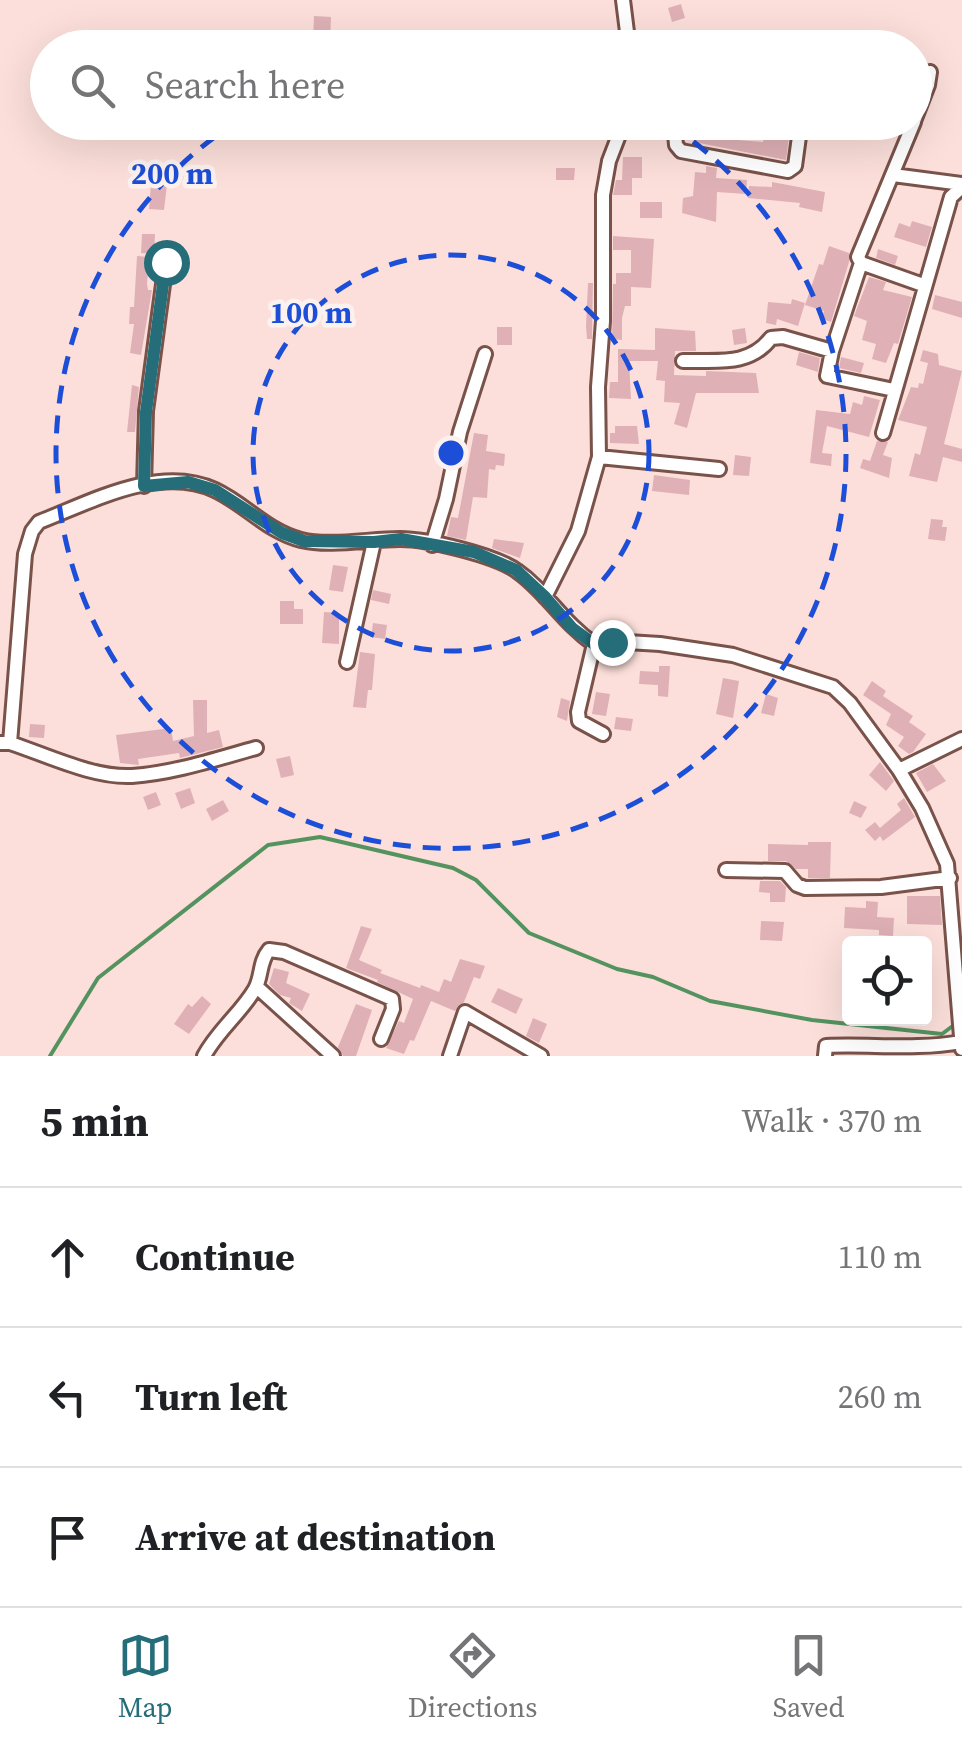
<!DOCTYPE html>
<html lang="en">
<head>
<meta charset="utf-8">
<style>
  :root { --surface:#fff; --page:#f6f6f6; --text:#202124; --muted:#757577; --line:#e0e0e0; --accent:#256d79 }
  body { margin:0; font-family:"Source Serif 4",serif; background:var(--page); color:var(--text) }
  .controls { position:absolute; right:30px; bottom:30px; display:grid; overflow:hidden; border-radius:10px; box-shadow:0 10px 40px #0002 }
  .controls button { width:90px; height:90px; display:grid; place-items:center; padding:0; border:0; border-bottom:2px solid var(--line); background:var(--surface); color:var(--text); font:50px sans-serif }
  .stop { position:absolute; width:30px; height:30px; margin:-22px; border:8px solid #256d79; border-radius:50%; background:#fff }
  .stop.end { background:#256d79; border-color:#fff; box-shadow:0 2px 10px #0008 }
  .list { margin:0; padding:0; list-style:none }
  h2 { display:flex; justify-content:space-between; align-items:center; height:130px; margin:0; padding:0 40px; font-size:42px }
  h2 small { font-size:32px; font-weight:400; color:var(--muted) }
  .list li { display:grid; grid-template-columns:65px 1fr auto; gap:30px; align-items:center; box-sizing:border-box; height:140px; padding:0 40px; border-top:2px solid var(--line) }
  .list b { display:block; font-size:38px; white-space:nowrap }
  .list em { font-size:32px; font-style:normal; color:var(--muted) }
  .icon { flex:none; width:55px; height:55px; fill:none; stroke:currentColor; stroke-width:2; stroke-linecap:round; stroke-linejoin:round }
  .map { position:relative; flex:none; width:962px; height:1056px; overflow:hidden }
  .search { position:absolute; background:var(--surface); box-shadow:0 10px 40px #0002; left:30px; right:30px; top:30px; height:110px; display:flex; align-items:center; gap:25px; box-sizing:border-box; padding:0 35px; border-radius:55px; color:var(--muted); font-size:38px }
  .sheet { height:550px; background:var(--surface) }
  nav { display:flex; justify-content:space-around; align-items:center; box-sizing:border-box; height:140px; border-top:2px solid var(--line); background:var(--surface); font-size:28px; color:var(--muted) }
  nav a { display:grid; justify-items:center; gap:5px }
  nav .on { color:var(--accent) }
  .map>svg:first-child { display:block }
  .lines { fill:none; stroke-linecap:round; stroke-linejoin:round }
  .stream { stroke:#549360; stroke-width:4 }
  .building { fill:#dfb1b6 }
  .street-casing { stroke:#79524a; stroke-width:18 }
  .street { stroke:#fff; stroke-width:12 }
  .route { stroke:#256d79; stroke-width:12 }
  .ring { fill:none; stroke:#1d4ed8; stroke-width:5; stroke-dasharray:18 12 }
  .centre { fill:#1d4ed8; stroke:#fbf1ef; stroke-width:5 }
  .ring-label { font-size:30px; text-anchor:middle; font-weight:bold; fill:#1d4ed8; stroke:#fbf1ef; stroke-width:9; stroke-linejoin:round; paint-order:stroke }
</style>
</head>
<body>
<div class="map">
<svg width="962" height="1056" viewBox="0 0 962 1056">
  <rect width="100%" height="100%" fill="#fcdfda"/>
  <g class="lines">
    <!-- stream -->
    <path class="stream" d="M 50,1056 L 98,978 L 268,845 L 320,837 L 453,868 L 476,880 L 529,933 L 617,969 L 653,977 L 710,1001 L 812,1020 L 942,1034 L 954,1025"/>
  </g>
  <!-- building -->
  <path class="building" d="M 681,4 L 685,18 L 672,22 L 668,8 Z
    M 314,16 L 331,17 L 330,43 L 313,42 Z
    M 634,122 L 660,125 L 654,140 L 631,132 Z
    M 767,123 L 790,129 L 786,160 L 694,142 L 694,132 L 738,136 L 738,140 L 763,142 Z
    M 623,157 L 642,157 L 642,178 L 632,178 L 632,195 L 613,195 L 616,180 L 622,180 Z
    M 706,166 L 717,168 L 716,178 L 747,180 L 746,194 L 717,192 L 716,222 L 682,213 L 683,198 L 693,196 L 695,172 L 706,173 Z
    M 556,168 L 575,168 L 574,180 L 556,180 Z
    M 772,182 L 825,192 L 822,212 L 799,207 L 800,203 L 748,198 L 749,186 L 772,187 Z
    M 151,184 L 167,185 L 164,210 L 149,209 Z
    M 640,202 L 662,202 L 662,218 L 640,218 Z
    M 912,221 L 932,227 L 926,247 L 894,237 L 899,223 L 910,227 Z
    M 142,234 L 155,234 L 154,254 L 141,253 Z
    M 613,236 L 654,239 L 651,288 L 631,287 L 631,306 L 625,306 L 622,318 L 622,340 L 612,339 L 613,284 L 616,284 L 616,273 L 631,273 L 631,250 L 613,250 Z
    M 829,246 L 849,253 L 849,262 L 831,322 L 822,319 L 824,311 L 805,305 L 819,264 L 823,265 Z
    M 878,249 L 898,256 L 895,265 L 876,258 Z
    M 137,256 L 149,257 L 147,284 L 148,290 L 152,290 L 141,355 L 130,353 L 134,324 L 129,324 L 130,307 L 134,307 Z
    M 869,277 L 886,282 L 883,290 L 912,297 L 898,344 L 894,343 L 886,363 L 872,359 L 876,344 L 862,340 L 867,321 L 854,316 Z
    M 588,283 L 593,283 L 592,339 L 587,339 L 586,326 Z
    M 935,295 L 962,302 L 962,318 L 932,309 Z
    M 792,299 L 805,303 L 798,326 L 777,319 L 776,325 L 766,323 L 768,302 L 791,304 Z
    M 497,327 L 512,327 L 512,345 L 497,345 Z
    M 655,328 L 695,331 L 696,351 L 675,351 L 674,375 L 706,376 L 706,371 L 756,373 L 759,393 L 696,393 L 687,428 L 674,424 L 680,403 L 664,402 L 665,381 L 656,380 L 658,361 L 629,361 L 631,399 L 609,398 L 610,382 L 618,382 L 618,349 L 655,350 Z
    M 745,328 L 747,343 L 734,345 L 732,330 Z
    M 923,350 L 938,354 L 939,365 L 962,371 L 944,444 L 962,449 L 962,462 L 943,457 L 937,482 L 909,476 L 915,453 L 920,455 L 927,427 L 898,420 L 911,387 L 918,388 L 919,383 L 923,384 L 928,363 L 920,361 Z
    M 799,352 L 820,358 L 818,372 L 796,365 Z
    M 841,357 L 864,363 L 861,373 L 839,368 Z
    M 132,385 L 139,387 L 135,432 L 127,432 Z
    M 864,396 L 880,400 L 869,437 L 827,426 L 822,453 L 832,454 L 831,466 L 810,463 L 816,410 L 850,414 L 853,402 L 862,405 Z
    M 615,426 L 637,426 L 639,444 L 610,443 L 610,433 L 615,433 Z
    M 474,433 L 488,435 L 486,451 L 505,454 L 504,466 L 496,465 L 495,470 L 489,469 L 487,498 L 473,497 L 466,540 L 447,536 L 451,517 L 458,518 Z
    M 877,441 L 888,442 L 883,455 L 892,458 L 889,478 L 860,468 L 863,459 L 870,461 Z
    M 735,455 L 751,457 L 749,476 L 733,475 Z
    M 654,475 L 690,480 L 689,495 L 652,491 Z
    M 931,519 L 943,520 L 942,527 L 947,527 L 945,541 L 928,539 Z
    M 494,539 L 524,543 L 520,558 L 492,548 Z
    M 333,565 L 348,567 L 343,592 L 329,590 Z
    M 373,590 L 391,594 L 389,604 L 371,600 Z
    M 280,601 L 294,601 L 294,609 L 303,609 L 303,624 L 280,624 Z
    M 324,612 L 339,613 L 339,644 L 322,643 Z
    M 373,623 L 387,625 L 385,639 L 371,637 Z
    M 360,652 L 375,654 L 372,690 L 368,690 L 366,708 L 353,707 Z
    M 659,666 L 670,666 L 668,697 L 658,696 L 658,685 L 639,684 L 640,671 L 659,672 Z
    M 723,678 L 739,681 L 733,718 L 716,714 Z
    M 872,681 L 886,691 L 883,696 L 913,716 L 909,722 L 926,734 L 913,752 L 909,754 L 898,746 L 904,737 L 886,725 L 891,714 L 863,695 Z
    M 596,692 L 610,694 L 606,716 L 592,714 Z
    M 766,694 L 778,698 L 774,716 L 761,713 Z
    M 561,698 L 570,701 L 567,721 L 557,717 Z
    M 193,700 L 207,700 L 207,733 L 219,730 L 223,747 L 180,758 L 179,753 L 138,759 L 139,765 L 120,763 L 116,735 L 171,728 L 173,741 L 194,736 Z
    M 616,717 L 633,719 L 631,731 L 614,729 Z
    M 30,724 L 45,725 L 44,738 L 29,737 Z
    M 290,756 L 294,775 L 281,778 L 276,759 Z
    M 880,762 L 894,781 L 886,791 L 869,775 Z
    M 933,764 L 946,781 L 927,792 L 916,773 Z
    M 190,788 L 195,803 L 181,809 L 175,793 Z
    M 156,792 L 161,805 L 148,810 L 143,797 Z
    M 904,798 L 915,817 L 883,841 L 880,836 L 875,841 L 865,830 L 875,822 L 880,828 L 901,810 L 897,804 Z
    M 223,800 L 229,811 L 212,821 L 206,809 Z
    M 854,801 L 867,807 L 861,818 L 849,813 Z
    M 808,842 L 831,842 L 830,878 L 808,878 L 808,869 L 796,869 L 786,861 L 768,861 L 768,844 L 808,845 Z
    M 760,881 L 780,881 L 786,887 L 785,902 L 770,902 L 770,893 L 759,892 Z
    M 907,896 L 940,896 L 942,925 L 907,924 Z
    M 866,901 L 878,902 L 877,917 L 894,918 L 893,936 L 879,935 L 879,930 L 844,928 L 845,907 L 866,908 Z
    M 761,921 L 784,922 L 782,941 L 760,940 Z
    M 361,926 L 372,929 L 359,960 L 382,970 L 380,973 L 420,988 L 421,985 L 439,992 L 444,979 L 451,982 L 460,959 L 485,966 L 480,979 L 474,977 L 464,1002 L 455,1011 L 431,1001 L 414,1041 L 410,1040 L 404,1054 L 386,1048 L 399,1021 L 404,1023 L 413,999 L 377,982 L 380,975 L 378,980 L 346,968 Z
    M 274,968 L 289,972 L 286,983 L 310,994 L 302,1011 L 289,1003 L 291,998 L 280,995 L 269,984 Z
    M 498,988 L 523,999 L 516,1014 L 491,1002 Z
    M 202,996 L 211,1004 L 189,1034 L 174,1024 L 188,1004 L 192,1007 Z
    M 356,1004 L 372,1010 L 356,1056 L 343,1056 L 338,1047 Z
    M 533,1018 L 547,1024 L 539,1043 L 526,1036 Z"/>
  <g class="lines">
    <!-- street casing -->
    <g class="street-casing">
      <path id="street" d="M 623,0 L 629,48
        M 914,121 L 928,85 L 930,72
        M 674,122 L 676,145 L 681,151 L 788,171 L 795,166 L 801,122
        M 893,175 L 962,184
        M 861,263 L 858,257 L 914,122
        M 683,361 C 717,360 749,367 771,338 L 783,337 L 832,351
        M 894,390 L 827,376 L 832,351 L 861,263 L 923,285
        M 883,433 L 951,197 L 962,187
        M 599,457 L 719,469
        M 144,486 L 146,411 L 166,262
        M 432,545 L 446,499 L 460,432 L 485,354
        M 545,597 L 578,531 L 599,457 L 598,387 L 603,321 L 603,195 L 609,161 L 624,122
        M 594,644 L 578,712 L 579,721 L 603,734
        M 347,662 L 374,542
        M 0,743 L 10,743 L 25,554 L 32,531 L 39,522 C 91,502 159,464 215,490 C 245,504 268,532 301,540 C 329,547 370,539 400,539 C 427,539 495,555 517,571 C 546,591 562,622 594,644 L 611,641 L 660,644 L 733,655 L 833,687 L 850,703 L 899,770 L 922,808 L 947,864 L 962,1049
        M 10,743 C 47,755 93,778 132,776 C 174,773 216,759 256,748
        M 899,770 L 962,739
        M 726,870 L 785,871 L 797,885 L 805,888 L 881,887 L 950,878
        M 257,987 L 333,1056
        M 204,1056 C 218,1030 241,1013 255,989 C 262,977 259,962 269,950 L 284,952 L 392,999 L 393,1009 L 381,1039
        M 450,1056 L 465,1012 L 541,1056
        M 825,1056 L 826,1046 C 872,1044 916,1050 961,1042"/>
    </g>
    <!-- street -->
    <use href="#street" class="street"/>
  </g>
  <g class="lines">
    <!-- route -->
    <path class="route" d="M 166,262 L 146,412 L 144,486 L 188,482 L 215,490 L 282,533 L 304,541 L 374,542 L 401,539 L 474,552 L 516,570 L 545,597 L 572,628 L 594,644 L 612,642"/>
  </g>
  <!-- distance rings -->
  <g class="ring">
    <circle cx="451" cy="453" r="198"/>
    <path d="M669 124A395 395 0 1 1 233 124"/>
  </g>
  <circle cx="451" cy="453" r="15" class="centre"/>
  <g class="ring-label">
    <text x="172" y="184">200 m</text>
    <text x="311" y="323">100 m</text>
  </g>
</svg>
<div class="controls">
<button><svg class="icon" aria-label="locate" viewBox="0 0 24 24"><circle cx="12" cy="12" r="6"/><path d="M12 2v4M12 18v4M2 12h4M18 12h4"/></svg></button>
</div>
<div class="stop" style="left:166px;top:262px"></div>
<div class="stop end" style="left:612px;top:642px"></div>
<div class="search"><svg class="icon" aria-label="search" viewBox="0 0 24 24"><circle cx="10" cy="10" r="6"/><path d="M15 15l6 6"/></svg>Search here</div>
</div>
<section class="sheet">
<h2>5 min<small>Walk · 370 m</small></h2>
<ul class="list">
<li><svg class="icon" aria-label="ahead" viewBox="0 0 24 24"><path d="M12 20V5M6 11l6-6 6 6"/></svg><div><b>Continue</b></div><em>110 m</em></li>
<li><svg class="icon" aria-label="left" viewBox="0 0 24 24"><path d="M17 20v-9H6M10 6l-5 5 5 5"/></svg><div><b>Turn left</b></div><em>260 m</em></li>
<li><svg class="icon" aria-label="arrive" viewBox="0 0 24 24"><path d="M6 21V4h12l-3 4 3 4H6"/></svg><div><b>Arrive at destination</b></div></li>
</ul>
</section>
<nav>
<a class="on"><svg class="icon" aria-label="map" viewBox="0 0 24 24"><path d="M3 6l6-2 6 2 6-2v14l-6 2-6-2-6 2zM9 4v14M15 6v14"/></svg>Map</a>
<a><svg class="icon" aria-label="directions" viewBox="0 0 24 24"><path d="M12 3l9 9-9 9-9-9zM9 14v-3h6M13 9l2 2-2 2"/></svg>Directions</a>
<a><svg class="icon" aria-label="saved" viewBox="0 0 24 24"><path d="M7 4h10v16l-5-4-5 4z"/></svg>Saved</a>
</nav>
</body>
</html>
